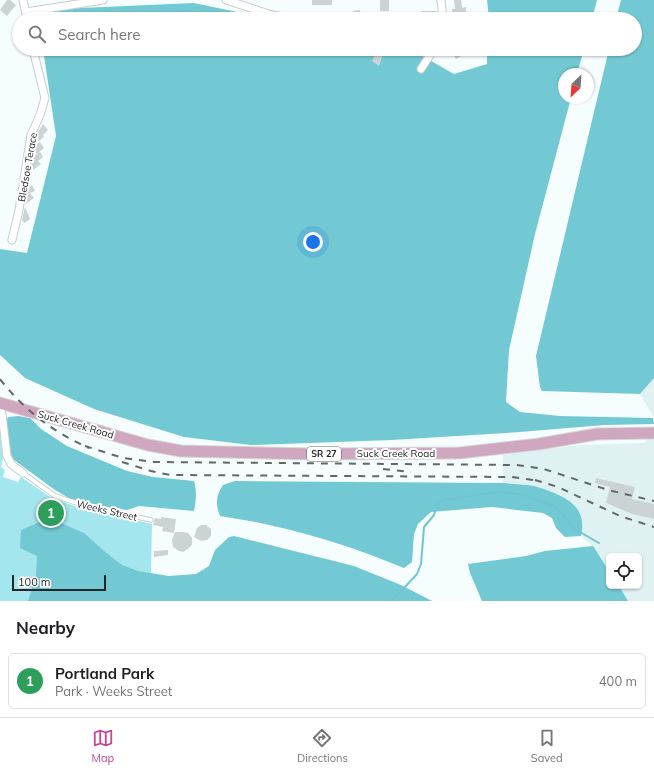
<!DOCTYPE html>
<html lang="en">
<head>
<meta charset="utf-8">
<style>
  :root { --surface:#fff; --page:#f6f6f6; --text:#202124; --muted:#757577; --line:#e0e0e0; --accent:#c14698 }
  body { margin:0; font-family:Mulish,sans-serif; background:var(--page); color:var(--text) }
  .controls { position:absolute; right:12px; bottom:12px; display:grid; overflow:hidden; border-radius:6px; box-shadow:0 1px 3px #0004 }
  .controls button { width:36px; height:36px; display:grid; place-items:center; padding:0; border:0; border-bottom:1px solid var(--line); background:var(--surface); color:var(--text); font:20px sans-serif }
  .compass { position:absolute; left:558px; top:68px; width:36px; height:36px; border-radius:50%; background:var(--surface); box-shadow:0 1px 3px #0004; rotate:205deg }
  .scale { position:absolute; left:12px; bottom:10px; width:94px; box-sizing:border-box; padding-left:4px; border:2px solid #232526; border-top:0; font-size:11px; line-height:14px; white-space:nowrap; color:#232526; -webkit-text-stroke:3px #fff; paint-order:stroke }
  .you { position:absolute; left:313px; top:242px; width:14px; height:14px; margin:-10px; border:3px solid #fff; border-radius:50%; background:#1a73e8; box-shadow:0 0 0 6px #1a73e833 }
  .badge { display:grid; place-items:center; width:26px; height:26px; border-radius:50%; background:var(--accent); color:#fff; font-size:13px; font-weight:700 }
  .pin { position:absolute; translate:-50% -50%; border:2px solid #fff; box-shadow:0 1px 4px #0006 }
  .list { margin:0; padding:0; list-style:none }
  h2 { display:flex; justify-content:space-between; align-items:center; height:52px; margin:0; padding:0 16px; font-size:17px }
  h2 small { font-size:13px; font-weight:400; color:var(--muted) }
  .list li { display:grid; grid-template-columns:26px 1fr auto; gap:12px; align-items:center; box-sizing:border-box; height:56px; margin:0 8px 8px; padding:0 8px; border:1px solid var(--line); border-radius:6px }
  .list b { display:block; font-size:15px; white-space:nowrap }
  .list p { margin:0; font-size:13px; white-space:nowrap; color:var(--muted) }
  .list em { font-size:13px; font-style:normal; color:var(--muted) }
  .icon { flex:none; width:22px; height:22px; fill:none; stroke:currentColor; stroke-width:2; stroke-linecap:round; stroke-linejoin:round }
  .map { position:relative; flex:none; width:654px; height:601px; overflow:hidden }
  .search { position:absolute; background:var(--surface); box-shadow:0 1px 3px #0004; left:12px; right:12px; top:12px; height:44px; display:flex; align-items:center; gap:10px; box-sizing:border-box; padding:0 14px; border-radius:22px; color:var(--muted); font-size:15px }
  .sheet { height:116px; background:var(--surface) }
  nav { display:flex; justify-content:space-around; align-items:center; box-sizing:border-box; height:56px; border-top:1px solid var(--line); background:var(--surface); font-size:11px; color:var(--muted) }
  nav a { display:grid; justify-items:center; gap:2px }
  nav .on { color:var(--accent) }
  .map>svg:first-child { display:block }
  .built { fill:#e0f1f2 }
  .green { fill:#a4e6ed }
  .forest { fill:#73c9d3 }
  .lines { fill:none; stroke-linecap:round; stroke-linejoin:round }
  .stream { stroke:#70c6d0; stroke-width:2 }
  .building { fill:#ccd3d4 }
  .service-casing { stroke:#c6cdce; stroke-width:5.5 }
  .minor-casing { stroke:#c6cdce; stroke-width:9 }
  .primary-casing { stroke:#d7d8d8; stroke-width:13 }
  .service { stroke:#fff; stroke-width:3.5 }
  .minor { stroke:#fff; stroke-width:7 }
  .primary { stroke:#cfa8bf; stroke-width:11 }
  .rail { stroke:#636768; stroke-width:2; stroke-dasharray:7 7; stroke-linecap:butt }
  .labels { text-anchor:middle; stroke-width:4; stroke-linejoin:round; paint-order:stroke }
  .shield { fill:#fff; stroke:#656667; stroke-width:1 }
  .shield-label { font-size:9px; font-weight:bold; fill:#232526 }
  .street-label { font-size:10px; fill:#232526; stroke:#fff }
</style>
</head>
<body>
<div class="map">
<svg width="654" height="601" viewBox="0 0 654 601">
  <rect width="100%" height="100%" fill="#f5fdfe"/>
  <!-- built -->
  <path class="built" d="M 654,378 L 654,418 L 640,394 Z
    M 654,431 L 654,601 L 628,601 L 619,586 L 639,586 L 639,556 L 609,556 L 609,571 L 593,547 L 581,536 L 583,530 L 535,486 L 503,483 L 503,455 L 579,445 L 644,443 Z"/>
  <!-- green -->
  <path class="green" d="M 0,433 L 3,459 L 1,467 L 5,470 L 3,477 L 18,482 L 21,477 L 50,497 L 77,507 L 152,524 L 151,572 L 139,601 L 0,601 Z"/>
  <!-- forest -->
  <path class="forest" d="M 487,0 L 597,0 L 592,19 L 489,19 Z
    M 621,0 L 654,0 L 654,378 L 640,394 L 542,391 L 540,387 L 536,356 L 609,49 L 635,49 L 635,19 L 616,19 Z
    M 194,3 L 271,19 L 37,19 L 36,10 Z
    M 43,49 L 410,49 L 454,74 L 487,64 L 487,49 L 584,49 L 577,74 L 564,74 L 564,98 L 571,98 L 535,234 L 509,350 L 506,402 L 520,412 L 560,416 L 653,418 L 654,424 L 604,425 L 520,432 L 392,440 L 251,445 L 184,437 L 94,409 L 25,378 L 0,355 L 0,249 L 27,253 L 56,136 Z
    M 18,416 L 30,418 L 41,429 L 67,446 L 127,471 L 153,477 L 194,481 C 197,490 196,502 194,511 L 139,506 L 127,510 L 90,504 L 72,500 L 55,490 L 14,460 L 10,453 L 6,419 L 9,417 Z
    M 235,481 L 503,483 C 513,484 524,484 534,486 C 539,487 544,489 549,491 C 571,499 587,510 581,536 L 565,537 L 556,528 L 552,518 L 543,513 L 492,507 L 431,512 L 418,524 L 414,534 L 412,562 L 404,568 C 360,550 316,535 269,525 C 253,521 236,519 220,516 C 215,503 216,496 223,485 Z
    M 42,521 L 63,524 L 84,533 L 104,551 L 122,565 L 138,571 L 169,576 L 196,574 L 209,566 L 215,550 L 229,537 L 234,536 L 354,566 L 401,585 L 432,601 L 28,601 L 36,576 L 37,556 L 20,548 L 21,530 Z
    M 593,546 L 609,571 L 609,586 L 619,586 L 628,601 L 482,601 L 470,573 L 468,564 L 526,556 L 545,551 Z"/>
  <g class="lines">
    <!-- stream -->
    <path class="stream" d="M 392,601 L 417,574 L 421,564 L 424,527 L 434,515 L 437,504 L 443,500 L 498,492 L 511,493 L 526,496 L 553,506 L 563,514 L 573,528 L 599,543"/>
  </g>
  <!-- building -->
  <path class="building" d="M 7,0 L 10,0 L 16,5 L 7,16 L 0,10 Z
    M 312,0 L 332,0 L 332,5 L 312,5 Z
    M 380,0 L 389,0 L 389,11 L 380,11 Z
    M 454,0 L 461,0 L 462,8 L 466,7 L 466,16 L 455,17 L 455,15 L 453,15 L 452,9 L 455,9 Z
    M 360,10 L 360,19 L 354,19 L 353,11 Z
    M 421,11 L 436,11 L 436,19 L 421,19 Z
    M 60,14 L 61,19 L 46,19 L 46,16 Z
    M 378,49 L 384,51 L 379,66 L 372,61 Z
    M 453,49 L 459,49 L 463,55 L 456,59 L 451,51 Z
    M 43,124 L 48,130 L 43,135 L 44,137 L 36,143 L 35,141 L 36,138 L 38,136 L 37,134 Z
    M 40,142 L 44,148 L 38,153 L 40,152 L 43,157 L 38,161 L 41,164 L 33,170 L 31,168 L 31,164 L 34,162 L 32,157 L 37,154 L 34,150 L 34,146 Z
    M 32,185 L 35,191 L 30,193 L 34,198 L 26,204 L 26,196 L 29,194 L 27,194 L 27,189 Z
    M 25,207 L 30,219 L 24,223 L 22,220 Z
    M 596,478 L 635,487 L 632,499 L 654,504 L 654,519 L 632,514 L 606,503 L 610,487 L 595,483 Z
    M 161,517 L 176,519 L 174,533 L 162,531 L 163,527 L 153,525 L 155,518 L 161,519 Z
    M 201,525 L 206,525 L 211,529 L 211,536 L 207,540 L 201,541 L 194,537 L 197,528 Z
    M 175,532 L 183,532 L 188,533 L 192,538 L 192,545 L 188,549 L 183,552 L 179,551 L 173,547 L 172,540 Z
    M 168,550 L 168,555 L 154,557 L 154,551 Z"/>
  <g class="lines">
    <!-- service casing -->
    <g class="service-casing">
      <path id="service" d="M 23,473 L 55,496 L 83,505 L 151,520"/>
    </g>
    <!-- minor casing -->
    <g class="minor-casing">
      <path id="minor" d="M 23,0 L 27,19
        M 226,0 L 272,15 L 294,19
        M 441,0 L 443,19
        M 26,12 L 103,0
        M 421,69 L 434,49
        M 12,240 L 19,210 L 31,135 L 40,115 L 45,98 L 33,49
        M 0,409 L 2,414 L 7,456 L 11,464 L 23,473"/>
    </g>
    <!-- primary casing -->
    <g class="primary-casing">
      <path id="primary" d="M 0,403 L 148,445 L 181,451 L 313,454 L 459,453 L 539,444 L 597,434 L 654,433"/>
    </g>
    <!-- service -->
    <use href="#service" class="service"/>
    <!-- minor -->
    <use href="#minor" class="minor"/>
    <!-- primary -->
    <use href="#primary" class="primary"/>
    <!-- rail -->
    <path class="rail" d="M 0,379 C 24,410 53,432 89,448
      M 85,446 L 123,458 L 154,462 L 517,465 L 544,469 L 608,490 L 654,501
      M 122,462 L 151,471 L 170,475 L 512,477 L 539,481
      M 383,469 L 411,472
      M 535,480 L 558,487 L 620,516 L 654,527"/>
  </g>
  <g class="labels">
    <!-- shield labels -->
    <rect class="shield" x="307" y="447" width="34" height="14" rx="3"/>
    <g class="shield-label">
      <text x="324" y="457">SR 27</text>
    </g>
    <!-- street labels -->
    <g class="street-label">
      <text transform="translate(27 167) rotate(-80)" y="4">Bledsoe Terace</text>
      <text transform="translate(76 424) rotate(16)" y="4">Suck Creek Road</text>
      <text x="396" y="457">Suck Creek Road</text>
      <text transform="translate(107 510) rotate(13)" y="4">Weeks Street</text>
    </g>
  </g>
</svg>
<div class="controls">
<button><svg class="icon" aria-label="locate" viewBox="0 0 24 24"><circle cx="12" cy="12" r="6"/><path d="M12 2v4M12 18v4M2 12h4M18 12h4"/></svg></button>
</div>
<svg class="compass" viewBox="-18 -18 36 36"><path d="M0-13l5 13h-10z" fill="#e53935"/><path d="M0 13l5-13h-10z" fill="#757577"/></svg>
<div class="scale">100 m</div>
<div class="you"></div>
<div class="pin badge" style="left:51px;top:513px;background:#2e9e5b">1</div>
<div class="search"><svg class="icon" aria-label="search" viewBox="0 0 24 24"><circle cx="10" cy="10" r="6"/><path d="M15 15l6 6"/></svg>Search here</div>
</div>
<section class="sheet">
<h2>Nearby<small></small></h2>
<ul class="list">
<li><span class="badge" style="background:#2e9e5b">1</span><div><b>Portland Park</b><p>Park · Weeks Street</p></div><em>400 m</em></li>
</ul>
</section>
<nav>
<a class="on"><svg class="icon" aria-label="map" viewBox="0 0 24 24"><path d="M3 6l6-2 6 2 6-2v14l-6 2-6-2-6 2zM9 4v14M15 6v14"/></svg>Map</a>
<a><svg class="icon" aria-label="directions" viewBox="0 0 24 24"><path d="M12 3l9 9-9 9-9-9zM9 14v-3h6M13 9l2 2-2 2"/></svg>Directions</a>
<a><svg class="icon" aria-label="saved" viewBox="0 0 24 24"><path d="M7 4h10v16l-5-4-5 4z"/></svg>Saved</a>
</nav>
</body>
</html>
